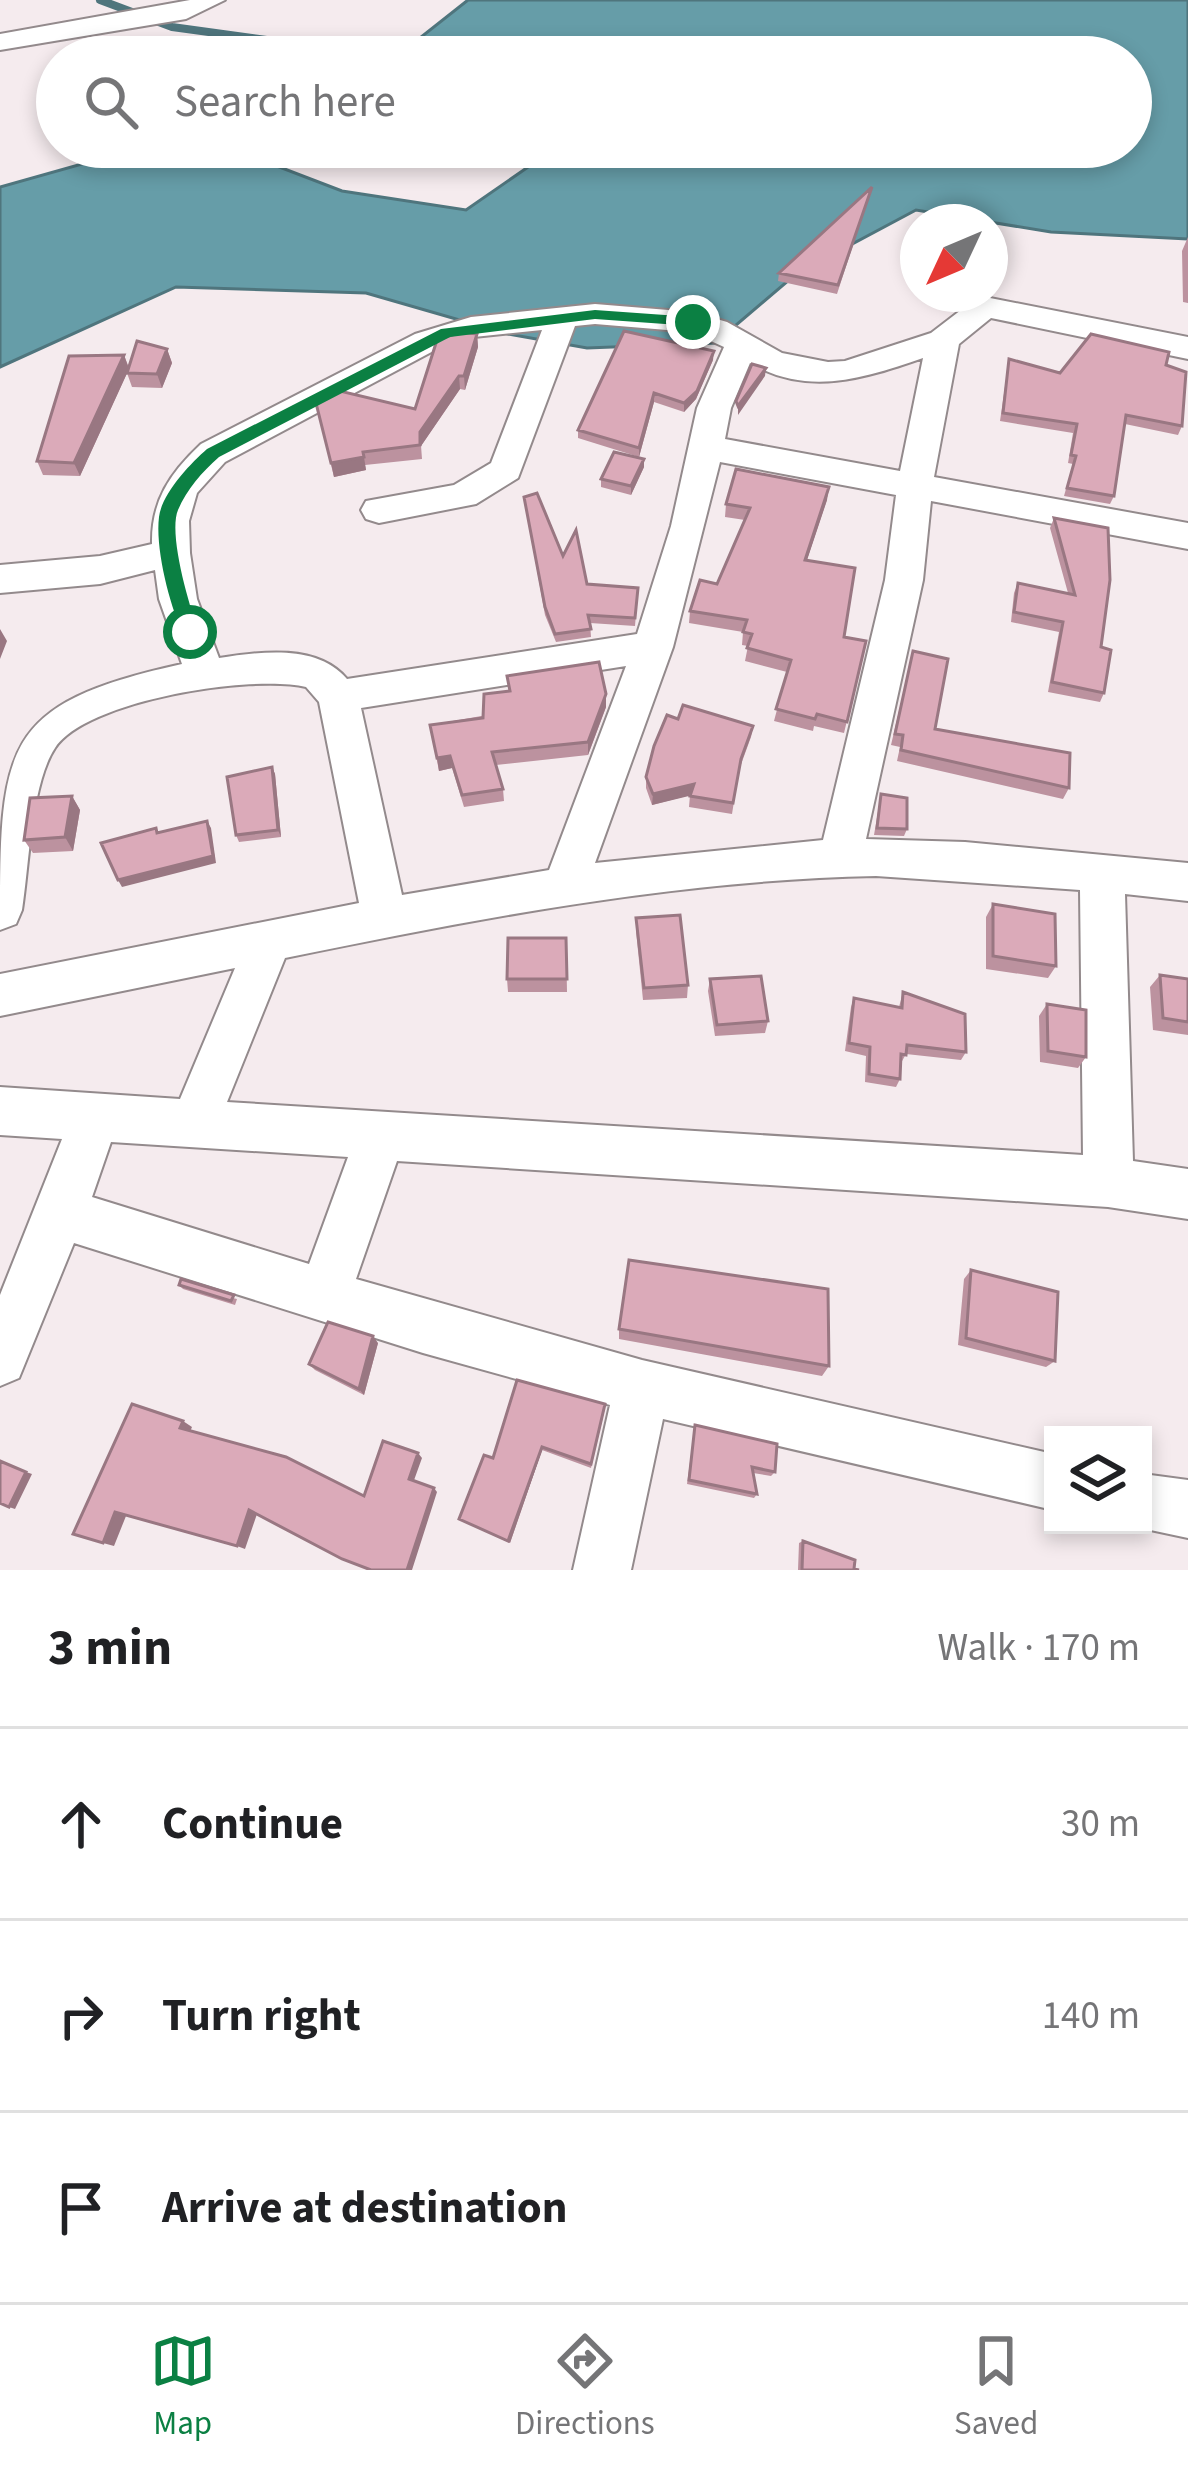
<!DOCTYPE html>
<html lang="en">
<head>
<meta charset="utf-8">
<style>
  :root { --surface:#fff; --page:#f2f2f2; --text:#202124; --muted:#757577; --line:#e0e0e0; --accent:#0b8043 }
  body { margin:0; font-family:"Source Sans 3",sans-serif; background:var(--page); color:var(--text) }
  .controls { position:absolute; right:36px; bottom:36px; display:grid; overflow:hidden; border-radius:0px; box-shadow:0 6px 18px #0003 }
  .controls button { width:108px; height:108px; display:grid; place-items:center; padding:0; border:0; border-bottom:3px solid var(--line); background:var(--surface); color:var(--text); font:60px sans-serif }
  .compass { position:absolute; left:900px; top:204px; width:108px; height:108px; border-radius:50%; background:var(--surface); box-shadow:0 6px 18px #0003; rotate:226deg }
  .stop { position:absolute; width:36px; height:36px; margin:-27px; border:9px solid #0b8043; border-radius:50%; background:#fff }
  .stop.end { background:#0b8043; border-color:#fff; box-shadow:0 3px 12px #0008 }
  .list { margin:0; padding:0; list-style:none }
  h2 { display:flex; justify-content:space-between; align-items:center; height:156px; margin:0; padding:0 48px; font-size:51px }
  h2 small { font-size:39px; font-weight:400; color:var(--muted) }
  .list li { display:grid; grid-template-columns:78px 1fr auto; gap:36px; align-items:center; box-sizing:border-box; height:192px; padding:0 48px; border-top:3px solid var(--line) }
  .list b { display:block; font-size:45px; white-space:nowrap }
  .list em { font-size:39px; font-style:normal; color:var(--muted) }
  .icon { flex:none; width:66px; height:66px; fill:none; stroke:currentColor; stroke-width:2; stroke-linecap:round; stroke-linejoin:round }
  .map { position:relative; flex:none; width:1188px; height:1570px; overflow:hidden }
  .search { position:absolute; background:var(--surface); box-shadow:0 6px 18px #0003; left:36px; right:36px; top:36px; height:132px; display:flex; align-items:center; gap:30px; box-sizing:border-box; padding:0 42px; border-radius:66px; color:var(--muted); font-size:45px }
  .sheet { height:732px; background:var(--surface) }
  nav { display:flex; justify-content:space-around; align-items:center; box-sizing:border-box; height:168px; border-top:3px solid var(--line); background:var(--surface); font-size:33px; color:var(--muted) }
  nav a { display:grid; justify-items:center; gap:6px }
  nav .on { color:var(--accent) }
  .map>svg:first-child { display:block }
  .water { fill:#669da8; stroke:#4f757d; stroke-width:3 }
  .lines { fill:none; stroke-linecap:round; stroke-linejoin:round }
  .stream { stroke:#4f757d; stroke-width:8 }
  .minor-casing { stroke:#938a8c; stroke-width:4 }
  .minor { fill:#fff; fill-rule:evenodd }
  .wall { fill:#bc929f }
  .shaded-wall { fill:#997782 }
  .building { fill:#dbaab9; stroke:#997782; stroke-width:3 }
  .route { fill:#0b8043 }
</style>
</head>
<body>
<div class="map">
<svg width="1188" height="1570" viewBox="0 0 1188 1570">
  <rect width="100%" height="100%" fill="#f5ebee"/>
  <!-- water -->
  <path class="water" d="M 468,0 L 1188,0 L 1188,239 L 1051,232 L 916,210 L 796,274 L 715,343 L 587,348 L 508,334 L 366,293 L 176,287 L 0,367 L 0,187 L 128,151 L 256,158 L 342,191 L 466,210 L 544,156 L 535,147 L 1131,147 L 1131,57 L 433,57 L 421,37 Z"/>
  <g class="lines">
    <!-- stream -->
    <path class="stream" d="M 100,0 L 172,27 L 304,45 L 333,57"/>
    <!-- minor casing -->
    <g class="minor-casing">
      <path id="minor" d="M 190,0 L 225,0 L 186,19 L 0,50 L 0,34 Z
        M 985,297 L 1188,337 L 1188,359 L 991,318 L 959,344 L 934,477 L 1188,523 L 1188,549 L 931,501 L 923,580 L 866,839 L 965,842 L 1188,863 L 1188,901 L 1125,894 L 1133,1161 L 1188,1169 L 1188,1219 L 1108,1207 L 397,1161 L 356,1279 L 642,1360 L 1053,1454 L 1053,1510 L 663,1419 L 631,1570 L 573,1570 L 610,1405 L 423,1353 L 74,1243 L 19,1378 L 0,1386 L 0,1295 L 62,1139 L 0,1135 L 0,1087 L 180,1099 L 235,968 L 0,1016 L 0,974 L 359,903 L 319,702 L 306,687 C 253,674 86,700 55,748 C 31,784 29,867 22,910 L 16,924 L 0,930 C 0,746 0,704 182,664 L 159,599 L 155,570 L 100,584 L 0,593 L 0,565 L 100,556 L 152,544 C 151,501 170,473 201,444 L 415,334 L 471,317 L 595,304 L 693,312 L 727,322 L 782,353 L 828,362 L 845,361 L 931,333 L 974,300 ZM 595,324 L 691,332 L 724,347 L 697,408 L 671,526 L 637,634 L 347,679 C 317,643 260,652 219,658 L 197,599 L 190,553 L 189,521 L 197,493 L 225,462 L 439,348 L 474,337 L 542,330 L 491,463 L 454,485 L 366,501 L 361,510 L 366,519 L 379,523 L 476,504 L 518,478 L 575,326 ZM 923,358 L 900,471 L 725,439 L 731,408 L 750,363 C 808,397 865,378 923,358 ZM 720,462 L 896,495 L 885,580 L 823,840 L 595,863 L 673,647 ZM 626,666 L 549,870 L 402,895 L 361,708 ZM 876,876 L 1080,890 L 1083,1155 L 227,1102 L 285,958 C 480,918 677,880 876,876 ZM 111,1142 L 348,1157 L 309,1264 L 92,1197 Z
        M 1143,1474 L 1188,1480 L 1188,1538 L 1127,1525 L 1143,1525 Z"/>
    </g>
    <!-- minor -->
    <use href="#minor" class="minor"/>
  </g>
  <!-- wall -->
  <path class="wall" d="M 872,187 L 837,294 L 778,281 L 779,273 Z
    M 1188,237 L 1188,303 L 1183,302 L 1182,251 Z
    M 477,334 L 478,347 L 465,390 L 460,389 L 421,446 L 422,459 L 365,465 L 366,470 L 334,477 L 316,403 L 415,409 Z
    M 167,349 L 172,363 L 162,388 L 132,387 L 127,373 L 80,476 L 43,475 L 37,461 L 124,355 L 129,368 Z
    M 1009,359 L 1060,373 L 1182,426 L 1178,435 L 1125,424 L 1114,496 L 1110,504 L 1064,496 L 1073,464 L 1068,463 L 1073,433 L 1000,421 Z
    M 713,360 L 696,399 L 684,412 L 654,402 L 639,457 L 578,438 L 578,430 Z
    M 644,459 L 644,467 L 631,495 L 601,487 L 601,479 Z
    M 524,497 L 563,556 L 587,584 L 638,588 L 635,626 L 590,623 L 591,637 L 556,642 L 545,615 Z
    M 827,500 L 807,560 L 844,637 L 866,641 L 844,733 L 814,726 L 813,731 L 774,721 L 787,672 L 745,661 L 748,646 L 742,645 L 743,632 L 689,623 L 690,611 L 717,584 L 745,520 L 725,517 L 726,504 Z
    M 1054,518 L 1101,647 L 1104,693 L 1100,702 L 1048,692 L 1059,632 L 1011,622 L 1014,593 L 1018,583 L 1068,593 L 1050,528 Z
    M 913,651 L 935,729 L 1069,788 L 1063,799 L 897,761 L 900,747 L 891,745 Z
    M 606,694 L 606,707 L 588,755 L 496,765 L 503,789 L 504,801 L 464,807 L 452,768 L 439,771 L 430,725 Z
    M 678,719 L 753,726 L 751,737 L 739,770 L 732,814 L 689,807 L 690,795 L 652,805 L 646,788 L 646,777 Z
    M 272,767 L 275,774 L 281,837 L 239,842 L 236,835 Z
    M 881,794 L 907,829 L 904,836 L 874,835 Z
    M 72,796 L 80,810 L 73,851 L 33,853 L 24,840 Z
    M 993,904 L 1056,966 L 1048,978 L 986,969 L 986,917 Z
    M 636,918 L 688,985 L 687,998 L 643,1000 L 636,931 Z
    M 566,938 L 567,992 L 508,992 L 507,979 Z
    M 1160,975 L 1188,979 L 1188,1035 L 1153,1030 L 1150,987 Z
    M 710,979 L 768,1021 L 765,1033 L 715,1036 L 708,991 Z
    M 903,992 L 966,1052 L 961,1060 L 906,1054 L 901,1063 L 900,1079 L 896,1087 L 865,1082 L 866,1056 L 845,1051 L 851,1007 L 854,998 L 899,1007 Z
    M 1047,1004 L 1086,1057 L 1078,1068 L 1040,1062 L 1039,1016 Z
    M 971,1270 L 1055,1361 L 1046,1367 L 958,1345 L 964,1279 Z
    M 179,1285 L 237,1299 L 235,1305 L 183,1289 Z
    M 619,1329 L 829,1366 L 822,1376 L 619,1339 Z
    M 378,1343 L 364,1395 L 315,1370 L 309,1364 Z
    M 605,1408 L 591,1468 L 542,1450 L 510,1543 L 459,1519 L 493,1458 Z
    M 695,1425 L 775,1472 L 771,1476 L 753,1473 L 757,1494 L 754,1498 L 687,1484 Z
    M 803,1541 L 854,1569 L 859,1570 L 798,1570 L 799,1543 Z"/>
  <!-- shaded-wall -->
  <path class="shaded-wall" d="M 477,334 L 478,347 L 465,390 L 464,376 Z
    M 167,349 L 172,363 L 162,388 L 157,374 Z
    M 714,351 L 713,360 L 696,399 L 684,412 L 684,403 Z
    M 124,355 L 129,369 L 80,476 L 74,463 Z
    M 766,368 L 765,376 L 738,415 L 738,406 Z
    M 459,376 L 460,389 L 421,446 L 422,459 L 420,432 Z
    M 654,393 L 654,402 L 639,457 L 639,448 Z
    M 364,457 L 366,470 L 334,477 L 331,463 Z
    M 644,459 L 644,467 L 631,495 L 631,486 Z
    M 829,487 L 827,500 L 803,572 L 805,560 Z
    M 0,629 L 7,641 L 0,659 Z
    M 606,694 L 606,707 L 588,755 L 588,742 Z
    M 450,756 L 452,768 L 439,771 L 437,758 Z
    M 272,767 L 275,774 L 281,837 L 278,830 Z
    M 694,784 L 693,795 L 652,805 L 653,794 Z
    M 72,796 L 80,810 L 73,851 L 65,837 Z
    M 207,821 L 211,828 L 216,863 L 122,887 L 118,880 Z
    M 373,1336 L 378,1343 L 364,1395 L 359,1389 Z
    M 183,1421 L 192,1427 L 189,1434 L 180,1428 Z
    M 542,1447 L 542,1450 L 510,1543 L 508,1541 Z
    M 418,1453 L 422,1458 L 413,1483 L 409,1479 Z
    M 26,1472 L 32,1474 L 15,1509 L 9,1507 Z
    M 434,1488 L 437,1492 L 412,1570 L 407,1570 Z
    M 249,1510 L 257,1514 L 245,1549 L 237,1546 Z
    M 115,1512 L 126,1516 L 114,1546 L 103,1543 Z"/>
  <!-- building -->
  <path class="building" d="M 872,187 L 838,285 L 779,273 Z
    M 624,331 L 714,351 L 697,391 L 684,403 L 654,393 L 639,448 L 578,430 Z
    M 461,332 L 477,334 L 464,376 L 459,376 L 420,432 L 420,445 L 363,452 L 364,457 L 331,463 L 316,403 L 340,391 L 415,409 L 437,340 Z
    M 1091,334 L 1169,352 L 1166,365 L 1186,372 L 1182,426 L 1126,415 L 1114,496 L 1067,488 L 1076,456 L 1071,455 L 1077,424 L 1003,413 L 1009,359 L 1060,373 Z
    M 137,341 L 167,349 L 157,374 L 127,373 Z
    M 124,355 L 74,463 L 37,461 L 69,356 Z
    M 752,364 L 766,368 L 738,406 L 736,401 Z
    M 614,452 L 644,459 L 631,486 L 601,479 Z
    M 736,469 L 829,487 L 805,560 L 855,568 L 844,637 L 866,641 L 847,722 L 817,714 L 815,719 L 776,709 L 791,660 L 747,648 L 752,634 L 743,632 L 747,620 L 690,611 L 700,580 L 717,584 L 750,508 L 726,504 Z
    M 537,493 L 563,556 L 576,530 L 587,584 L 638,588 L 635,618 L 588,615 L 591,629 L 555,634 L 545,607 L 524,497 Z
    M 1054,518 L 1108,528 L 1110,580 L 1101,647 L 1111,650 L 1104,693 L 1052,682 L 1063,622 L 1014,612 L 1018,583 L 1075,595 Z
    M 913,651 L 948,659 L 935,729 L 1070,753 L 1069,788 L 901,750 L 903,735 L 895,734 Z
    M 599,662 L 606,694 L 588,742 L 492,752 L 503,789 L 462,795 L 450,756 L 437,758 L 430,725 L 483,718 L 484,694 L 510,691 L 507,676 Z
    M 683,705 L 753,726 L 741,759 L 733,803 L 690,796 L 694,784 L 653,794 L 646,777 L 654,746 L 667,715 L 678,719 Z
    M 272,767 L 278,830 L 236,835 L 227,777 Z
    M 881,794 L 907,798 L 907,829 L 877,828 Z
    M 72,796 L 65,837 L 24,840 L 30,798 Z
    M 207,821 L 213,856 L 118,880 L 101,843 L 156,828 L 157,833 Z
    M 993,904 L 1055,914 L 1056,966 L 993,956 Z
    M 680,915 L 688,985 L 644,988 L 636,918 Z
    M 508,938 L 566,938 L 567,979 L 507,979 Z
    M 1160,975 L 1188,979 L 1188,1022 L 1163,1018 Z
    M 761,976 L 768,1021 L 717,1025 L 710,979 Z
    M 903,992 L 965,1014 L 966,1052 L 907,1045 L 906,1055 L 901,1054 L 900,1079 L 869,1074 L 870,1047 L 849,1043 L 854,998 L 902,1008 Z
    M 1047,1004 L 1086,1010 L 1086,1057 L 1048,1051 Z
    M 629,1260 L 828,1289 L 829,1366 L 619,1329 Z
    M 971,1270 L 1058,1292 L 1055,1361 L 966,1338 Z
    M 181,1279 L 234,1295 L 231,1301 L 179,1285 Z
    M 328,1322 L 373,1336 L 359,1389 L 309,1364 Z
    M 517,1380 L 605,1404 L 591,1464 L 542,1447 L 508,1541 L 459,1519 L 484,1455 L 493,1458 Z
    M 132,1404 L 183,1421 L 180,1428 L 286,1457 L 364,1496 L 383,1441 L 418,1453 L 409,1479 L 434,1488 L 407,1570 L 371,1570 L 342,1559 L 249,1510 L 237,1546 L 115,1512 L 103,1543 L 73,1534 Z
    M 695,1425 L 777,1444 L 775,1472 L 752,1467 L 757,1494 L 689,1480 Z
    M 0,1461 L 26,1472 L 9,1507 L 0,1503 Z
    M 803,1541 L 855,1560 L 854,1569 L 859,1570 L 802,1570 Z"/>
  <!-- route -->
  <path class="route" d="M 595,310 L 693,317 L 700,322 L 693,326 L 595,319 L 450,337 L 219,457 C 202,472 187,489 178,510 C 168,534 189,606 199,632 L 190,638 L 184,636 C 170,607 155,549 159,517 C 162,493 190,464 207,449 L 441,329 Z"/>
</svg>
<div class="controls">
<button><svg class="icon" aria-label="layers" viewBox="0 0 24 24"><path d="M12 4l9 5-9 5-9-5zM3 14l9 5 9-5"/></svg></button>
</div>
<svg class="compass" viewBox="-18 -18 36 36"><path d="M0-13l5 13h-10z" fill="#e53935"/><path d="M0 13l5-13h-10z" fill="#757577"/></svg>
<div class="stop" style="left:190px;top:632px"></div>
<div class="stop end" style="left:693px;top:322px"></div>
<div class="search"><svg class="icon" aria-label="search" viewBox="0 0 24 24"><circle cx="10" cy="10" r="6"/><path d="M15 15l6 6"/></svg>Search here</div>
</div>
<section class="sheet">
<h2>3 min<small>Walk · 170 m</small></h2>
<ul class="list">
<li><svg class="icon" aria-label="ahead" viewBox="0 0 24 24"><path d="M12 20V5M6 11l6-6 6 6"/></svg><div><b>Continue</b></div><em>30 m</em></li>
<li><svg class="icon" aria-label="right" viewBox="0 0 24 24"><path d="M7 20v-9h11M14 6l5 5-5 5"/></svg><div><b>Turn right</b></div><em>140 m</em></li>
<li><svg class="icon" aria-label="arrive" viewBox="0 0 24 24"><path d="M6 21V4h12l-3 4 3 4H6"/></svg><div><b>Arrive at destination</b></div></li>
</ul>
</section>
<nav>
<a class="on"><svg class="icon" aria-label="map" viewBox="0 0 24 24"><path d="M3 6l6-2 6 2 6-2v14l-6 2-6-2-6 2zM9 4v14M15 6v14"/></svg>Map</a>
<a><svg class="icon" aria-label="directions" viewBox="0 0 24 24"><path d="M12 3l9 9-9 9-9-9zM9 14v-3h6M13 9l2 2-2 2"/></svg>Directions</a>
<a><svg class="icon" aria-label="saved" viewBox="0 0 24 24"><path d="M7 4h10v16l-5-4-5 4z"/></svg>Saved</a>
</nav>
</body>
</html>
